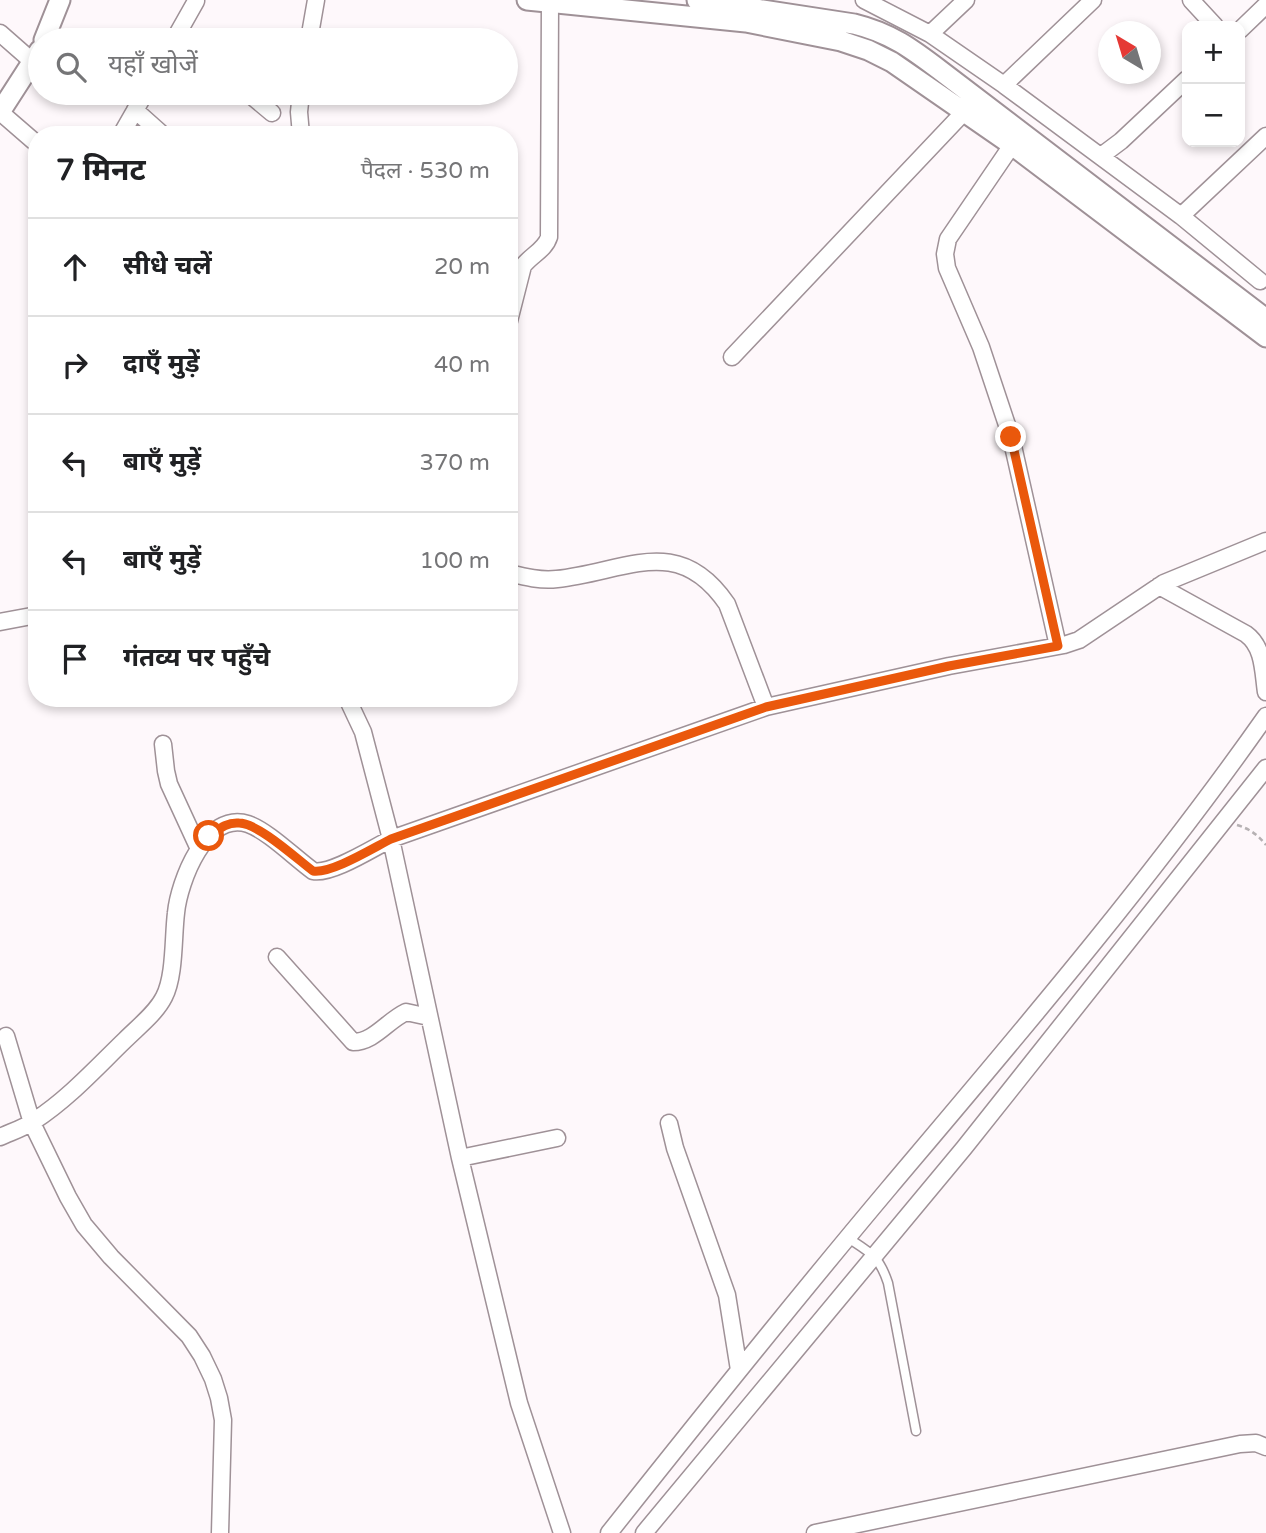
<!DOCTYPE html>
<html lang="hi">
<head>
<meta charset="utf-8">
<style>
  :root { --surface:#fff; --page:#f6f6f6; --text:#202124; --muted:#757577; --line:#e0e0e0 }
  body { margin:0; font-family:"Varela Round","Noto Sans Devanagari",sans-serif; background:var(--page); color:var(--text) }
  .controls { position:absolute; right:21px; top:21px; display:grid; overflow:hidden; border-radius:14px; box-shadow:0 4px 10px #0003 }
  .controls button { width:63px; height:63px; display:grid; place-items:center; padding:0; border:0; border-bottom:2px solid var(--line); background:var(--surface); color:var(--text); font:35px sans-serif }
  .compass { position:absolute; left:1098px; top:21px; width:63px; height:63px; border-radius:50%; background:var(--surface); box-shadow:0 4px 10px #0003; rotate:322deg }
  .stop { position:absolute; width:21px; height:21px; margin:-16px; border:5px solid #ea580c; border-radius:50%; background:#fff }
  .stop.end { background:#ea580c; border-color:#fff; box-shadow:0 2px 7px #0008 }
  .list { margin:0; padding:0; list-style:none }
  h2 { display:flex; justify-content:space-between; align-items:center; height:91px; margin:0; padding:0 28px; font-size:30px }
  h2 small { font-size:23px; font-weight:400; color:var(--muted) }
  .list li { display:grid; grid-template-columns:46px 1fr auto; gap:21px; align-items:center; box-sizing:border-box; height:98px; padding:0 28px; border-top:2px solid var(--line) }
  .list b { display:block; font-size:26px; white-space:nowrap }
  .list em { font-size:23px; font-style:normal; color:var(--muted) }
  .icon { flex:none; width:38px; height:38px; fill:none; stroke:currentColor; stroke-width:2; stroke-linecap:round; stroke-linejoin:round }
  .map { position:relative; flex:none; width:1266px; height:1533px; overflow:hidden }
  .search { position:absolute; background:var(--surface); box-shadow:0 4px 10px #0003; left:28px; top:28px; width:490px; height:77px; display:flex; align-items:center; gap:18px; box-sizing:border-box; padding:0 24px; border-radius:38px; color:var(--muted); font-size:26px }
  .panel { position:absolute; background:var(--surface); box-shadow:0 4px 10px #0003; left:28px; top:126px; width:490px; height:581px; border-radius:28px }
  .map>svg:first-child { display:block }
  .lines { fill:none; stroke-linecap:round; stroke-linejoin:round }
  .service-casing { stroke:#9f9197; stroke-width:11 }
  .minor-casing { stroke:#9f9197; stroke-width:19 }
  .tertiary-casing { stroke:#9f9197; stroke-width:23 }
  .path { stroke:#b6b1b3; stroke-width:2.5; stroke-dasharray:5 3.5; stroke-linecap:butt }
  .service { stroke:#fff; stroke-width:8 }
  .minor { stroke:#fff; stroke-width:16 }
  .tertiary { stroke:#fff; stroke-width:19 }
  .route { stroke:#ea580c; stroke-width:9 }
</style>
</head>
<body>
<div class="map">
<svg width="1266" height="1533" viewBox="0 0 1266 1533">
  <rect width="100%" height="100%" fill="#fef8fb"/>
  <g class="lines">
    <!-- service casing -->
    <g class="service-casing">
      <path id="service" d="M 848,1238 C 871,1253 879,1256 888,1283 L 916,1431"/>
    </g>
    <!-- minor casing -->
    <g class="minor-casing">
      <path id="minor" d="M 864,0 L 930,34 L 1004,85 L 1181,216 L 1260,281
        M 1191,0 L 1215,26
        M 1240,30 L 1266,5
        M 0,33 L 33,62
        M 930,34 L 966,0
        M 174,40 L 196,1
        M 309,40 L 316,0
        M 1004,85 L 1093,0
        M 248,93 L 272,113
        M 301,93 L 299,112 L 301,135
        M 135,110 L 163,135
        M 0,112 L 37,144
        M 121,135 L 145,93
        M 1012,145 L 948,239 L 945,254 L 947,268 L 981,347 L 1011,437 L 1058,646
        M 1101,156 L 1121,141 L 1187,79
        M 1181,216 L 1266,136
        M 509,321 L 523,266 C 531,255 545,250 549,237 L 550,2
        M 732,357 L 964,112
        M 509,573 C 525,577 541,581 557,579 C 625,572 678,532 727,604 L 766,707
        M 1159,586 L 1246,634 C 1264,647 1263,672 1266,692
        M 0,622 L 37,615
        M 347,698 L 363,732 L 391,839 L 460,1158 L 519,1403 L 562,1533
        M 163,744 L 166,771 L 169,784 L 198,847
        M 277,957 L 353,1042 C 374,1042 387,1021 406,1012 L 429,1017
        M 6,1036 L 32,1123 L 68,1197 L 84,1225 L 111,1257 L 189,1336 L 202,1356 L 213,1379 L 219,1398 L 223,1420 L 220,1533
        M 669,1123 L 675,1148 L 727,1295 L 739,1370
        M 0,1137 C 11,1132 24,1128 34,1121 C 68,1099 96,1068 125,1040 C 138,1027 156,1013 164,997 C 175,976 173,937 176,913 C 179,882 206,810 248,824 C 268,831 295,858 313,871 C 331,875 373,848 391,839 L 766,707 L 949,666 L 1064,645 L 1079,640 L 1164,583 L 1266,541
        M 460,1158 L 557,1138
        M 609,1533 C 701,1417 794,1301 889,1188 C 1019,1034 1150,881 1266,716
        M 644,1533 L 964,1148 L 1266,768
        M 815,1533 L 1240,1444 L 1256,1443 L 1266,1447"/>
    </g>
    <!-- tertiary casing -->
    <g class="tertiary-casing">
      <path id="tertiary" d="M 527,0 L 746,22 L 841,41 L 868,50 L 892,62 L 1012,145 L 1266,337
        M 697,0 L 854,24 C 891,33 912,49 941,71 L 1266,319
        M 44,40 L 60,0
        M 0,112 L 40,50"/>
    </g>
    <!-- path -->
    <path class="path" d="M 1237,825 C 1250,829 1258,835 1266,845"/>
    <!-- service -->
    <use href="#service" class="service"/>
    <!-- minor -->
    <use href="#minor" class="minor"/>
    <!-- tertiary -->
    <use href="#tertiary" class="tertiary"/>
  </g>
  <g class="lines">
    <!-- route -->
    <path class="route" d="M 209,836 C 219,829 227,822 239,823 C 258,823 297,859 313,871 C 331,874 373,848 391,839 L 766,707 L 949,666 L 1058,646 L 1011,437"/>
  </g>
</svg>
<div class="controls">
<button>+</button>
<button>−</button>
</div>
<svg class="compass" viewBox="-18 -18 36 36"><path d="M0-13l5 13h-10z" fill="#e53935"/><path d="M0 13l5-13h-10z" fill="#757577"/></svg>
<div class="stop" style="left:209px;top:836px"></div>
<div class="stop end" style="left:1011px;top:437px"></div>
<div class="search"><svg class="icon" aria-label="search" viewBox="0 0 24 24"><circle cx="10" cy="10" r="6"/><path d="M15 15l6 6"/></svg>यहाँ खोजें</div>
<section class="panel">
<h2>7 मिनट<small>पैदल · 530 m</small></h2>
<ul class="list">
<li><svg class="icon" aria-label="ahead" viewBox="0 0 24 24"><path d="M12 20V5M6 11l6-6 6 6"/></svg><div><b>सीधे चलें</b></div><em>20 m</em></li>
<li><svg class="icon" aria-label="right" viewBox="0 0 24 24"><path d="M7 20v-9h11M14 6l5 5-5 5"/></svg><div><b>दाएँ मुड़ें</b></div><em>40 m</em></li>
<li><svg class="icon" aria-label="left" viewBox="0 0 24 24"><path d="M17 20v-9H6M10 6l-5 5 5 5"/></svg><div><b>बाएँ मुड़ें</b></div><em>370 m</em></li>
<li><svg class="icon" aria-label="left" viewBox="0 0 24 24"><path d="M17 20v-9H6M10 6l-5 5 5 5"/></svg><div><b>बाएँ मुड़ें</b></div><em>100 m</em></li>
<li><svg class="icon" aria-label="arrive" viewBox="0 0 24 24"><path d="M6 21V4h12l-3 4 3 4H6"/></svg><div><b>गंतव्य पर पहुँचे</b></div></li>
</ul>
</section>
</div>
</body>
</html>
